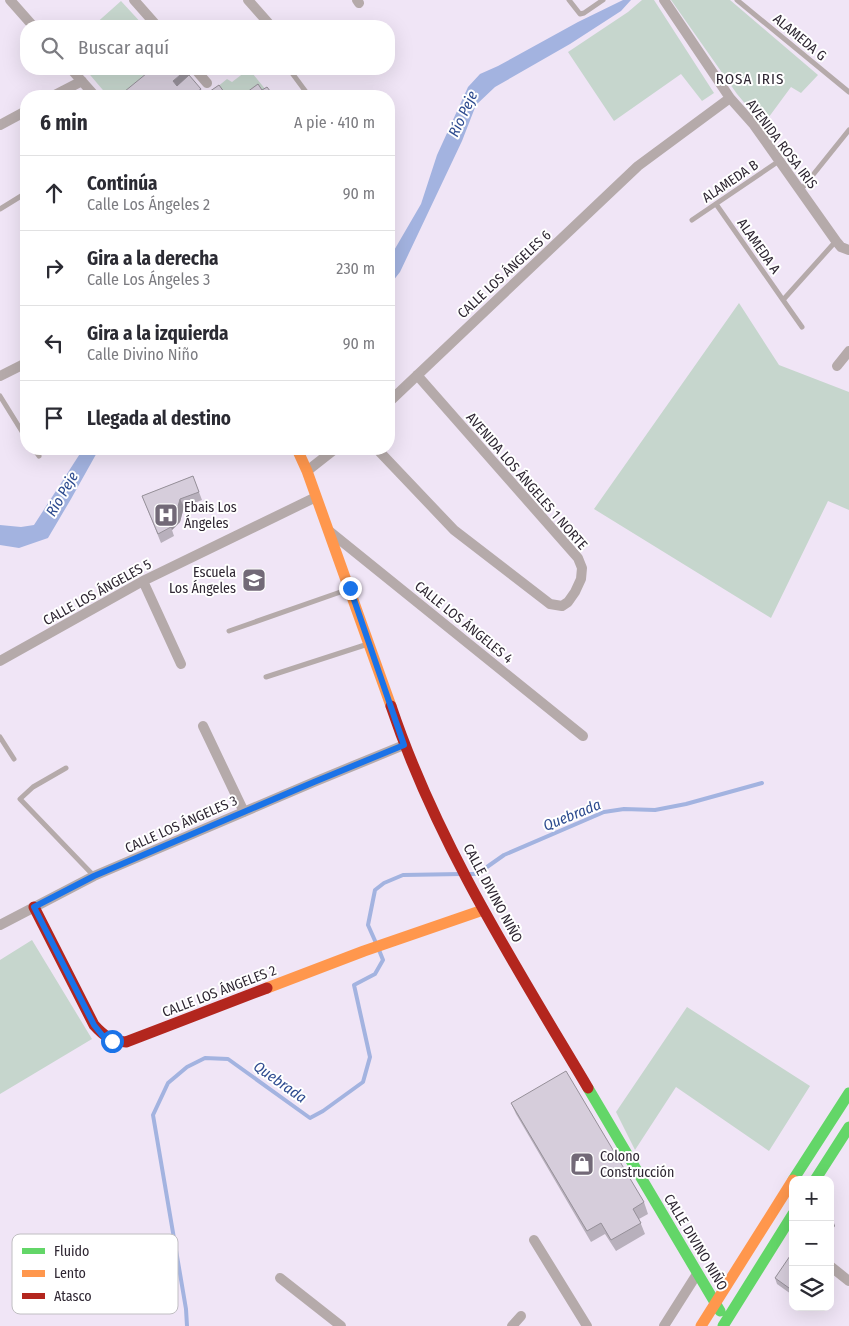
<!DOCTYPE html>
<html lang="es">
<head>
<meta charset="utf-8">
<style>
  :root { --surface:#fff; --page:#f7f7f7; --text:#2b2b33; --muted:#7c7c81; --line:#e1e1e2 }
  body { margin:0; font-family:"Fira Sans Condensed",sans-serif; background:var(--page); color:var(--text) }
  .controls { position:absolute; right:15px; bottom:15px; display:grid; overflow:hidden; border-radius:10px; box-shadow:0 5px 20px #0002 }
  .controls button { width:45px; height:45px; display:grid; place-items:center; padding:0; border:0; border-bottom:1px solid var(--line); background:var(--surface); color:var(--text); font:25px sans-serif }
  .stop { position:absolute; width:15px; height:15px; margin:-11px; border:4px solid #1a73e8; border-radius:50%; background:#fff }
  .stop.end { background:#1a73e8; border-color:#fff; box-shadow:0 1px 5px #0008 }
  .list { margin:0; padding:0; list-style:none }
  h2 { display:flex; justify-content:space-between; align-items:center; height:65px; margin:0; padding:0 20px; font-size:21px }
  h2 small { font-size:16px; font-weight:400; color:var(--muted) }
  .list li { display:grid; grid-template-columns:32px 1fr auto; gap:15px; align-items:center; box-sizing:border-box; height:75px; padding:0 20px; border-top:1px solid var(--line) }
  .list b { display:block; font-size:19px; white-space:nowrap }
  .list p { margin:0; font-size:16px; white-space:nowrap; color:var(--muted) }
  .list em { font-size:16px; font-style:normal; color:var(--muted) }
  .icon { flex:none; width:28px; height:28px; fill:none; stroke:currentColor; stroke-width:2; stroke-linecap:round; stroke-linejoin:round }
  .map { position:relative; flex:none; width:849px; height:1326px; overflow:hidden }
  .search { position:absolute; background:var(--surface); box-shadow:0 5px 20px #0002; left:20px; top:20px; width:375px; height:55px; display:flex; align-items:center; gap:12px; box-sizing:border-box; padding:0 18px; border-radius:20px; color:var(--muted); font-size:19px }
  .panel { position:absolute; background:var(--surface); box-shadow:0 5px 20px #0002; left:20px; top:90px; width:375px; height:365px; border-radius:20px }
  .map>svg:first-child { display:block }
  .green { fill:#c6d6cd }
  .water { fill:#a3b3e0 }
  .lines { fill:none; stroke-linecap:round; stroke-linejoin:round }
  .stream { stroke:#a3b3e0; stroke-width:4 }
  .lane { stroke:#b5aaaa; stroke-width:5 }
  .street { stroke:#b5aaaa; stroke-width:10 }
  .fast { stroke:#63d668; stroke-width:11 }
  .slow { stroke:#ff974d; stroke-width:11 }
  .jam { stroke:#b3261e; stroke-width:11 }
  .wall { fill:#b8b0bc }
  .shaded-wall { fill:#969099 }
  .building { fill:#d6cddb; stroke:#969099 }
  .route { stroke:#1a73e8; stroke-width:6 }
  .labels { text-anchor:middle; stroke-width:4; stroke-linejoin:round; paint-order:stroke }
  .street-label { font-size:14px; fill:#2e2632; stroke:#fff }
  .poi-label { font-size:14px; fill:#2e2632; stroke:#fff; text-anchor:start }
  .neighbourhood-label { font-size:15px; letter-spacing:1px; fill:#2e2632; stroke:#fff }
  .water-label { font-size:15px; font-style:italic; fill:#2d4b8f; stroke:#fff }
  .key { fill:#fff; stroke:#c0bec2; stroke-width:1 }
  .key-label { font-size:14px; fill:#2e2632 }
</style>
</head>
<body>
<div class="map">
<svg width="849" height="1326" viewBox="0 0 849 1326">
  <rect width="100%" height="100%" fill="#f0e5f6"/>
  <!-- green -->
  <path class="green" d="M 642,0 L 654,0 L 714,93 L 702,101 L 681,74 L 614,121 L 568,52 L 628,12 Z
    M 671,0 L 730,0 L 818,75 L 801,93 L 791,87 L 763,125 L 737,94 Z
    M 121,1 L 144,26 L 93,26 Z
    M 85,69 L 169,69 L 137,96 L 108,96 Z
    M 249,69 L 270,95 L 206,96 L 227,79 L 232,82 Z
    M 739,303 L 779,365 L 849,392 L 849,510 L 828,501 L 771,618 L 594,509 Z
    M 32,940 L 92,1039 L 0,1094 L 0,960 Z
    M 687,1007 L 810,1086 L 769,1151 L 676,1087 L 635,1150 L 616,1112 Z"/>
  <!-- water -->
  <path class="water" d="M 623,0 L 631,0 L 621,11 L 570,44 L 495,87 L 476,105 L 462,141 L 400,272 L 389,286 L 389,259 L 421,204 L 437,155 L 468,87 L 480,74 L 498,66 L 578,22 Z
    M 83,449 L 99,449 L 71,499 L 48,538 L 19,548 L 0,545 L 0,525 L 21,527 L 34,525 Z"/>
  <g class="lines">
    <!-- stream -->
    <path class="stream" d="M 470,874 L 477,874 L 504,855 L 604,812 L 624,809 L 655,810 L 686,804 L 762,783
      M 376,943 L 368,925 L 375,890 L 384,883 L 403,875 L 461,874
      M 187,1326 L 186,1309 L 153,1115 L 168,1083 L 187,1067 L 205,1058 L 228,1059 L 310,1118 L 323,1111 L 363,1082 L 370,1057 L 354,985 L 375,974 L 383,960 L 379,950"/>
    <!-- lane -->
    <path class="lane" d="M 569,0 L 580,14 L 584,13 L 603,0
      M 737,0 L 849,92
      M 289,69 L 309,96
      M 800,191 L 849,130
      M 716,204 L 783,300 L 836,241
      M 0,209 L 26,193
      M 692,220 L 779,161
      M 783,300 L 802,327
      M 0,396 L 26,438
      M 34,449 L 39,456
      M 229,631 L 349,589
      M 266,677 L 368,644
      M 0,737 L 14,759
      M 66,768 L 33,787 L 20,799 L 94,876"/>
    <!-- street -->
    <path class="street" d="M 10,0 L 33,26
      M 134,0 L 157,26
      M 248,0 L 271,26
      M 357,0 L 359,3
      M 664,0 L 730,98 L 754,125 L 836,241 L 841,247 L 849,250
      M 71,69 L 95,96
      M 195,69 L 207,83
      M 53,96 L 82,81
      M 0,125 L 26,111
      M 837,366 L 849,351
      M 0,376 L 26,363
      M 389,402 L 638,166 L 730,98
      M 377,449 L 454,530 L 550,604 L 562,606 L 568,602 L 575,592 L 581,579 L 582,568 L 578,558 L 417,375
      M 307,471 L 335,449
      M 329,531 L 583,736
      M 143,581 L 181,664
      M 0,661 L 143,581 L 316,497
      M 203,726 L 244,812
      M 0,925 L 94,876 L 314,782 L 404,745
      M 534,1240 L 587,1326
      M 830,1266 L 849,1281
      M 280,1278 L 341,1326
      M 512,1326 L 521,1316
      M 664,1326 L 697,1274"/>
    <!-- fast -->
    <path class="fast" d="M 588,1088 L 720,1311
      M 793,1180 L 849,1093
      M 815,1180 L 849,1127
      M 723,1326 L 793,1214"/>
    <!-- slow -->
    <path class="slow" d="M 297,449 L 307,471 L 391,706
      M 267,988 L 364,951 L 483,910
      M 701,1326 L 793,1180"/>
    <!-- jam -->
    <path class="jam" d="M 391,706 C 437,843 515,965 588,1088
      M 34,907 L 94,1025 C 104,1036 111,1041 126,1042 L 267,988"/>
  </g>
  <!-- wall -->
  <path class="wall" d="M 193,476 L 202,500 L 184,507 L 180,522 L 172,530 L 174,536 L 161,543 L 142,496 Z
    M 511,1103 L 644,1202 L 648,1214 L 639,1219 L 645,1234 L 616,1251 L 605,1234 L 591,1242 L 516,1114 Z
    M 793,1254 L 793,1291 L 791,1294 L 777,1284 L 775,1278 Z"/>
  <!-- shaded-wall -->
  <path class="shaded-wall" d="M 187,69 L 191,80 L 177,93 L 173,81 Z
    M 201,89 L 203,96 L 191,96 Z
    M 180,499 L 184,507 L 180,522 L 172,530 L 169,521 Z
    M 833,1220 L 835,1226 L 830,1233 L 830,1224 Z
    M 793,1283 L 793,1291 L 791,1294 L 789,1288 Z"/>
  <!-- building -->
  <path class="building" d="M 152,69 L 187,69 L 173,81 L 177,86 L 189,75 L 201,89 L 191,96 L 119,96 Z
    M 258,84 L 262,90 L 267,87 L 274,96 L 245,96 L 243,95 Z
    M 219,85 L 227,96 L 203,96 Z
    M 193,476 L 199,492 L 180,499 L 176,514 L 169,521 L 171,527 L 158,534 L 142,496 Z
    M 566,1071 L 644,1202 L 633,1209 L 641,1223 L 611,1240 L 601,1223 L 587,1231 L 511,1103 Z
    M 830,1218 L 833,1220 L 830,1224 Z
    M 792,1253 L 793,1254 L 793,1283 L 789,1288 L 775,1278 Z"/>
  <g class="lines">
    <!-- route -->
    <path class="route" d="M 112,1041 L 102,1035 L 94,1025 L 34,907 L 94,876 L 314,782 L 404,745 L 350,588"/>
  </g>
  <!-- icons -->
  <defs>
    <g id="hospital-square" transform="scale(1.25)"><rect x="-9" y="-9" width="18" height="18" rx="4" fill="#726977" stroke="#fff"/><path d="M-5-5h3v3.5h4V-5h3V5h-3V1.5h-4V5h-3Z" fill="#fff"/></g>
    <g id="school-square" transform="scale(1.25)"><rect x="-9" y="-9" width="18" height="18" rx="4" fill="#726977" stroke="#fff"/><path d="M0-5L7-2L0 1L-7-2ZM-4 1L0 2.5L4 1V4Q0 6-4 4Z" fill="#fff"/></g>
    <g id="shop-square" transform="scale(1.25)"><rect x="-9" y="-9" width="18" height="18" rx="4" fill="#726977" stroke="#fff"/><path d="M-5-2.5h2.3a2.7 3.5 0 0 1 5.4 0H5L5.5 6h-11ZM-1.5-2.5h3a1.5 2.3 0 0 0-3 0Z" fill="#fff"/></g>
  </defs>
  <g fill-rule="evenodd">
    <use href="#hospital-square" x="166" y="515"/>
    <use href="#school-square" x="254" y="580"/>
    <use href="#shop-square" x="582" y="1164"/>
  </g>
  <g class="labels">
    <!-- street labels -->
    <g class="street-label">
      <text transform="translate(800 37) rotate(40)" y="5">ALAMEDA G</text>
      <text transform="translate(782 144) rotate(53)" y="5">AVENIDA ROSA IRIS</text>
      <text transform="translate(730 181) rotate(-34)" y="5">ALAMEDA B</text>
      <text transform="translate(759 246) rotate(55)" y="5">ALAMEDA A</text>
      <text transform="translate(504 274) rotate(-43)" y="5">CALLE LOS ÁNGELES 6</text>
      <text transform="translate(527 481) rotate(49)" y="5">AVENIDA LOS ÁNGELES 1 NORTE</text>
      <text transform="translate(97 592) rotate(-29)" y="5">CALLE LOS ÁNGELES 5</text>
      <text transform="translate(464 622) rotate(39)" y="5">CALLE LOS ÁNGELES 4</text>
      <text transform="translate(181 824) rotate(-24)" y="5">CALLE LOS ÁNGELES 3</text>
      <text transform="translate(493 893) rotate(62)" y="5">CALLE DIVINO NIÑO</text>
      <text transform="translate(219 991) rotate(-21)" y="5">CALLE LOS ÁNGELES 2</text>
      <text transform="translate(696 1242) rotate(59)" y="5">CALLE DIVINO NIÑO</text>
    </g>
    <!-- poi labels -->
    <g class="poi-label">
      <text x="184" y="512">Ebais Los<tspan x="184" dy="16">Ángeles</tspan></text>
      <text x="236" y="577" text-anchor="end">Escuela<tspan x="236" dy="16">Los Ángeles</tspan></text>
      <text x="600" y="1161">Colono<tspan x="600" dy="16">Construcción</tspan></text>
    </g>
    <!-- neighbourhood labels -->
    <g class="neighbourhood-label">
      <text x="750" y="84">ROSA IRIS</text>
    </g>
    <!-- water labels -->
    <g class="water-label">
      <text transform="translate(463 114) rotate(-65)" y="5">Río Peje</text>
      <text transform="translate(62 494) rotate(-60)" y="5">Río Peje</text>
      <text transform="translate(572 815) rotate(-22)" y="5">Quebrada</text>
      <text transform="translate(280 1082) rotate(35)" y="5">Quebrada</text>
    </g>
  </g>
  <!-- legend -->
  <rect x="12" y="1234" width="166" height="80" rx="8" class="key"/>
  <rect x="22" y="1248" width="23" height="6" fill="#63d668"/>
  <rect x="22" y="1270" width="23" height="7" fill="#ff974d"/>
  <rect x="22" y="1293" width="23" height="6" fill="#b3261e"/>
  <g class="key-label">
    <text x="54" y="1256">Fluido</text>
    <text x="54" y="1278">Lento</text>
    <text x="54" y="1301">Atasco</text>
  </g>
</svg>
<div class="controls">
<button>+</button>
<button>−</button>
<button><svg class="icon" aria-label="layers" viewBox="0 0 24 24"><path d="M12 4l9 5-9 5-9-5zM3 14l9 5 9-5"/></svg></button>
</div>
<div class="stop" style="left:112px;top:1041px"></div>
<div class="stop end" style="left:350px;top:588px"></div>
<div class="search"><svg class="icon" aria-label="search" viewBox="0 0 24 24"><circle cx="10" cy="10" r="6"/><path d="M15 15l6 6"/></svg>Buscar aquí</div>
<section class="panel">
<h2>6 min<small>A pie · 410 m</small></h2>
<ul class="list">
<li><svg class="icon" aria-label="ahead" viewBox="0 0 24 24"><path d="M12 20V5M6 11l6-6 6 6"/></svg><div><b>Continúa</b><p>Calle Los Ángeles 2</p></div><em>90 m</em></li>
<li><svg class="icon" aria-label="right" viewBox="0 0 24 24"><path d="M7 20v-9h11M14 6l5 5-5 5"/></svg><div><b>Gira a la derecha</b><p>Calle Los Ángeles 3</p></div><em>230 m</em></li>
<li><svg class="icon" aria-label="left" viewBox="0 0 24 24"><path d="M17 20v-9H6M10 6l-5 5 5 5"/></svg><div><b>Gira a la izquierda</b><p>Calle Divino Niño</p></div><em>90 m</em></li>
<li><svg class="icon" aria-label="arrive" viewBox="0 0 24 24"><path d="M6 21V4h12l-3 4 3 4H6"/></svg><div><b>Llegada al destino</b></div></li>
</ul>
</section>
</div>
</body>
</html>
